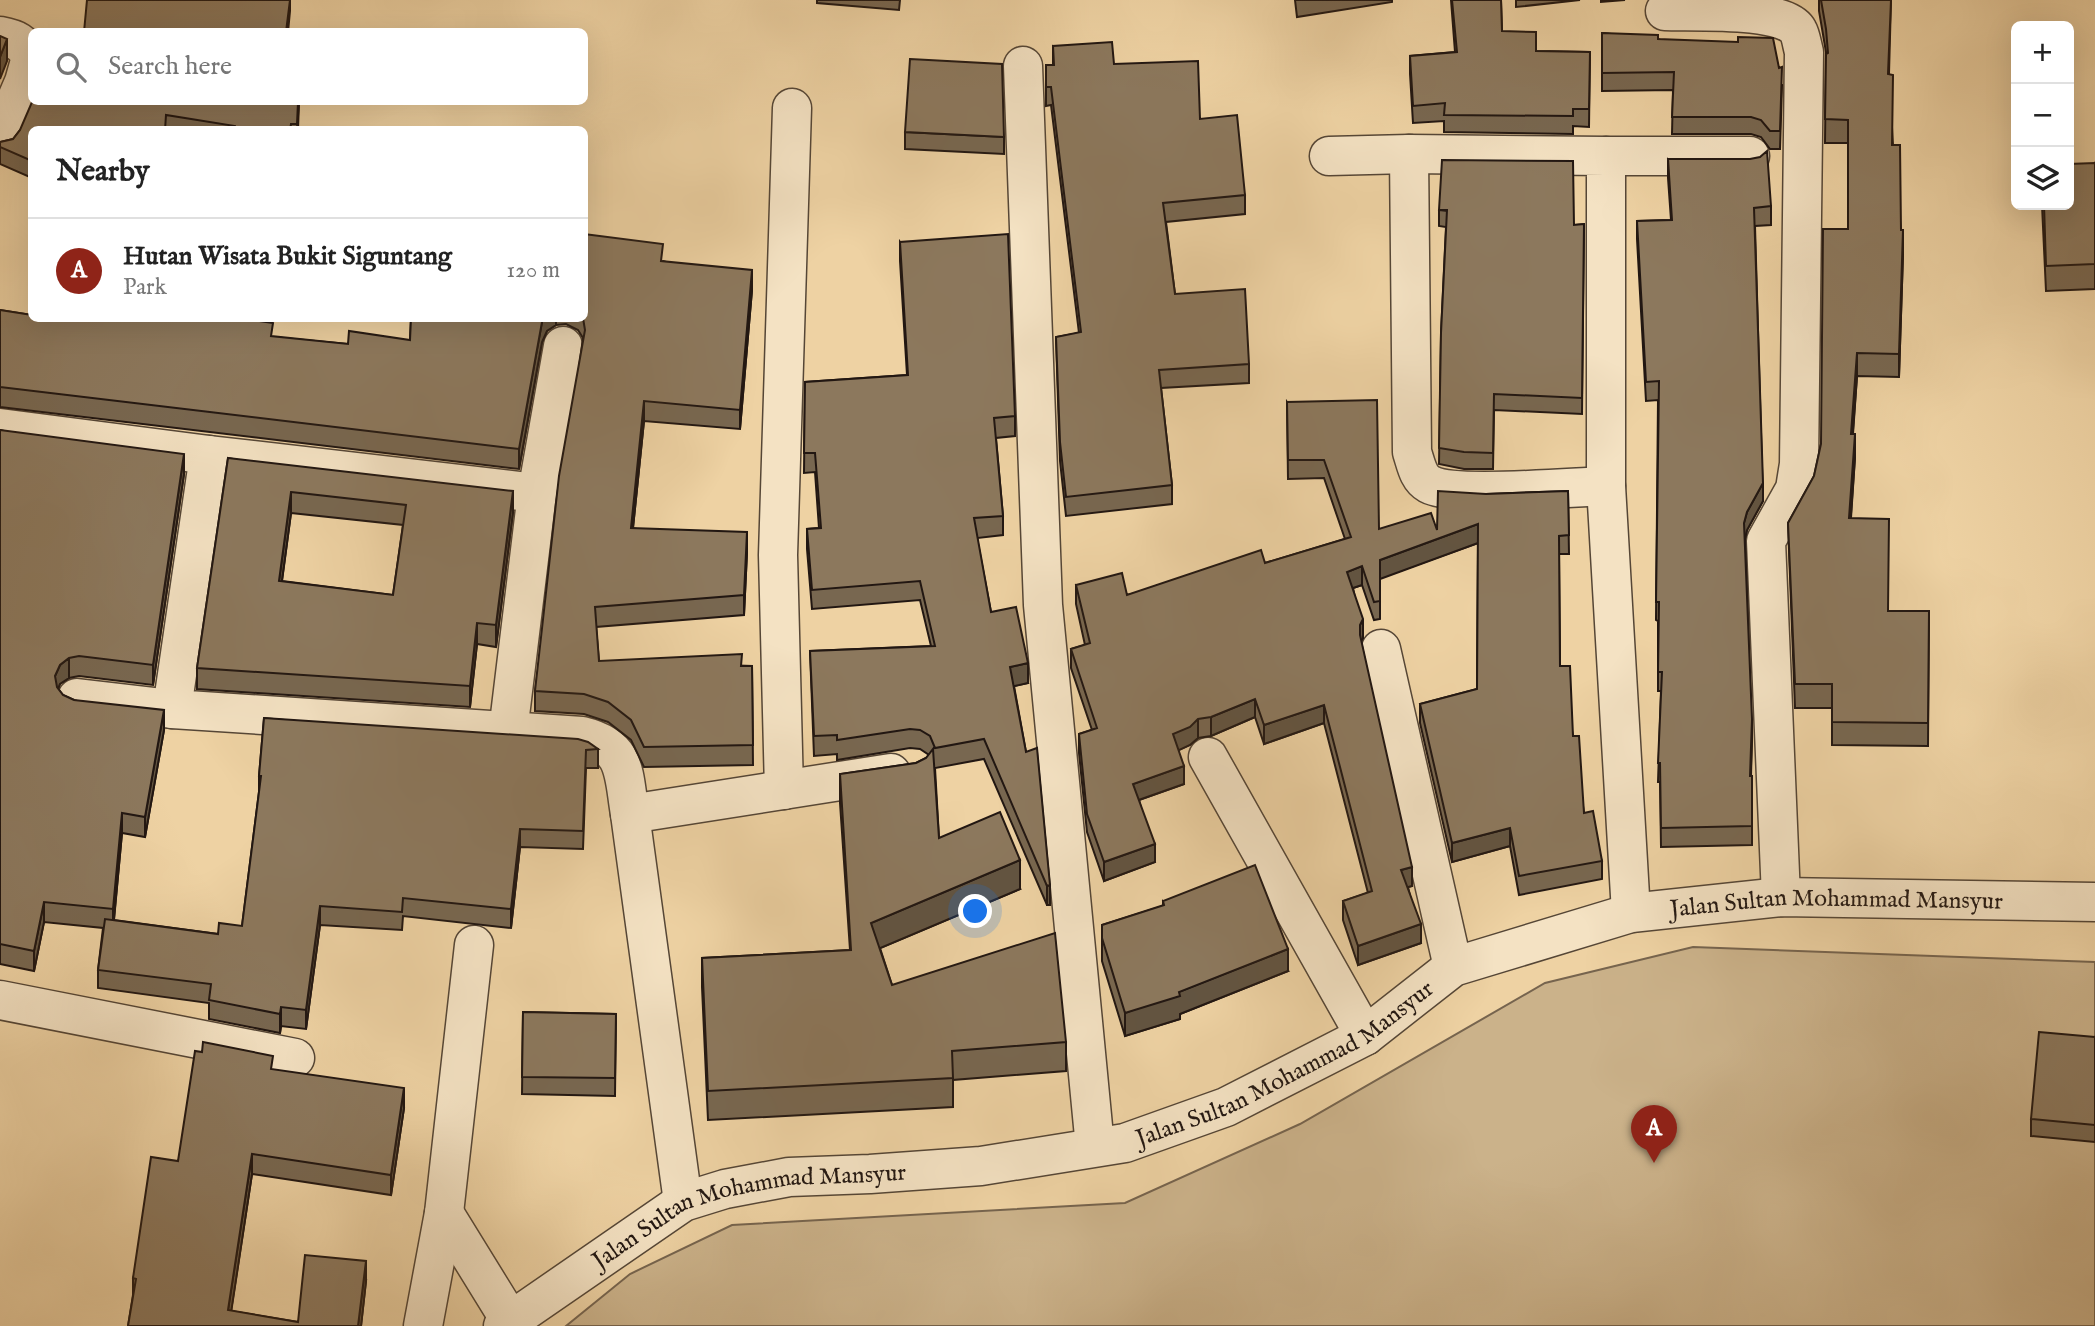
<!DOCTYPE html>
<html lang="en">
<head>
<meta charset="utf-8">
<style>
  :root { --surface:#fff; --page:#f6f6f6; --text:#222; --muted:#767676; --line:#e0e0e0; --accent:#8f2418 }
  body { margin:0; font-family:"IM FELL English",serif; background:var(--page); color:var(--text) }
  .controls { position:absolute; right:21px; top:21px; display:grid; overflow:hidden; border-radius:10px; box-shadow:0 7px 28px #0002 }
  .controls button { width:63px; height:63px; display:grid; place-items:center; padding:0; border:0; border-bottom:2px solid var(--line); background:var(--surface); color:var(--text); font:35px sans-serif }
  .you { position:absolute; left:976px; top:912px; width:24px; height:24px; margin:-18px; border:5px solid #fff; border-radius:50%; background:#1a73e8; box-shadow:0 0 0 10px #1a73e833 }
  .badge { display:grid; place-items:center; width:46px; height:46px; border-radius:50%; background:var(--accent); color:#fff; font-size:23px; font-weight:700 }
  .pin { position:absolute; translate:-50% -58px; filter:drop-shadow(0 2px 4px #0008) }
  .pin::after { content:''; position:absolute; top:37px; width:24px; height:21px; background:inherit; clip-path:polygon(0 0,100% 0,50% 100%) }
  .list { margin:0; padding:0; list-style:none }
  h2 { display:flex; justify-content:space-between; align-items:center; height:91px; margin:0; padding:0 28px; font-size:30px }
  h2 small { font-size:23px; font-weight:400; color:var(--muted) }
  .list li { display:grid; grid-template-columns:46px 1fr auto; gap:21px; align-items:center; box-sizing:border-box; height:105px; padding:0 28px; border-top:2px solid var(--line) }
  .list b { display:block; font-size:26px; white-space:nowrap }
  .list p { margin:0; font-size:23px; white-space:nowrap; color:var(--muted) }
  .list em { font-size:23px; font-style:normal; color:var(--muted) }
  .icon { flex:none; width:38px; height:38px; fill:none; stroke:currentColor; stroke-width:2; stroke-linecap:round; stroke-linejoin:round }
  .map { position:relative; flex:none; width:2095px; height:1326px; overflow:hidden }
  .search { position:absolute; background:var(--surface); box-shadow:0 7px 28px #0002; left:28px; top:28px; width:560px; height:77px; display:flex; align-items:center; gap:18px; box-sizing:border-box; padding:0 24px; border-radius:10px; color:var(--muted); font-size:26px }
  .panel { position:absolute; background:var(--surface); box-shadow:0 7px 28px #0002; left:28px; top:126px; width:560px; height:196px; border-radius:10px }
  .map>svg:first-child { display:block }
  .green { fill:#cbb28a; stroke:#76644e; stroke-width:2 }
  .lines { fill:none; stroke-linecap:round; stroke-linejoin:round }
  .minor-casing { stroke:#554636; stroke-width:41 }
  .minor { stroke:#f4e2c3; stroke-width:38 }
  .wall { fill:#786750; stroke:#221712; stroke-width:2; fill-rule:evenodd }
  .shaded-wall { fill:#625441; stroke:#221712; stroke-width:2 }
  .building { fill:#8c785d; stroke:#221712; stroke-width:2; fill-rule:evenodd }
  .labels { text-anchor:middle; stroke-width:5; stroke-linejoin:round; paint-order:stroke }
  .street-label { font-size:24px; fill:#221712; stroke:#f4e2c3 }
</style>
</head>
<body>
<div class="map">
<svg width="2095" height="1326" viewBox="0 0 2095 1326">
  <rect width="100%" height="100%" fill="#eed2a3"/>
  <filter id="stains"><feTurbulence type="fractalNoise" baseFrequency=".00286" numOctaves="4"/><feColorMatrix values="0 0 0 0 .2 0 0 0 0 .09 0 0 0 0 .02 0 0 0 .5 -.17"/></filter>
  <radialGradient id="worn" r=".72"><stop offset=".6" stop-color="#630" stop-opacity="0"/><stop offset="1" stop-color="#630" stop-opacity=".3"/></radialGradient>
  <!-- green -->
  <path class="green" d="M 1693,947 L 2095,962 L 2095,1326 L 566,1326 L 630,1274 L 732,1225 L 1125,1203 L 1300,1124 L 1545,983 Z"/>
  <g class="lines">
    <!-- minor casing -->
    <g class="minor-casing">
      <g id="minor">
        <path d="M 1665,11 C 1692,12 1786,7 1798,31 C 1801,36 1802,45 1804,52 L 1799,464 L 1795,489 L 1766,541 L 1781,897"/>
        <path d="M 0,36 C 16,39 23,42 31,57 L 24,82 L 0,138"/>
        <path d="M 1023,66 L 1043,605 L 1095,1147"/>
        <path d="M 1409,154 L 1412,452 C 1416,464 1418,478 1429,484 C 1453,498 1573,487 1606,486"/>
        <path d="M 1329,156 L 1409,154 L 1606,156 L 1606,486 L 1631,913"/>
        <path d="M 1606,156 L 1750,156"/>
        <path d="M 0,428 L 209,455 L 537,493"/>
        <path d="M 209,455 L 172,709 L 582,736 C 628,747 623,774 630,814 L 683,1202"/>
        <path d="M 1381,649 L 1453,967"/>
        <path d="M 77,698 L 172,709"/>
        <path d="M 508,732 L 537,493 L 563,346"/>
        <path d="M 1208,757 L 1365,1036"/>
        <path d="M 784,790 L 778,555 L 792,108"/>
        <path d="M 630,814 L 891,773"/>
        <path d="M 0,1000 L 295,1058"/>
        <path d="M 444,1213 L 510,1320"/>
        <path d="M 423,1326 L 444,1213 L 474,945"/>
        <path id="s1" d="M 503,1326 L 683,1202 L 725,1189 L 789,1177 L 870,1174 L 981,1166 L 1125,1143 L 1226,1107 L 1365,1036 L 1453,967 L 1631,913 L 1781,897 L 2095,902"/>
      </g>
    </g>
    <!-- minor -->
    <use href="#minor" class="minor"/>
  </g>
  <!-- wall -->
  <path class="wall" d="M 817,0 L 900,0 L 899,10 L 817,3 Z
    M 1295,0 L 1392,0 L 1392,2 L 1297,17 Z
    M 1451,0 L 1501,0 L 1502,31 L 1536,51 L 1590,52 L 1589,127 L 1573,126 L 1573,134 L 1444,132 L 1444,121 L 1413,123 L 1410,74 L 1410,56 L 1455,52 Z
    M 1516,0 L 1580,0 L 1516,7 Z
    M 1601,0 L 1625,0 L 1601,2 Z
    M 1819,0 L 1891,0 L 1889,74 L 1893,145 L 1903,254 L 1899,377 L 1857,376 L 1853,434 L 1855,457 L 1851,518 L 1888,611 L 1929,611 L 1928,746 L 1832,745 L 1832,708 L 1795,708 L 1788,523 L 1814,476 L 1821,444 L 1848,229 L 1848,143 L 1825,143 L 1826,52 L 1819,11 Z
    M 1602,33 L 1658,39 L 1782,85 L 1780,149 L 1770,149 L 1761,137 L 1751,134 L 1672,134 L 1673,90 L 1602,91 Z
    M 1053,46 L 1114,64 L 1200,119 L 1245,195 L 1245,214 L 1166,222 L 1175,294 L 1249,364 L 1249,383 L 1161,388 L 1172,485 L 1172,504 L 1066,516 L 1060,461 L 1056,337 L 1079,333 L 1051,105 L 1046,106 L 1046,65 L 1053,65 Z
    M 299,102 L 298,130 L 32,130 L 32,178 L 0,164 L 0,142 L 13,139 L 20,130 Z
    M 905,132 L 1004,137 L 1004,154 L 905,149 Z
    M 1668,159 L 1771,206 L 1771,225 L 1755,226 L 1763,501 L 1747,530 L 1745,539 L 1752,738 L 1751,776 L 1752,776 L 1752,845 L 1661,847 L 1660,782 L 1658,782 L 1661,691 L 1658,691 L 1658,621 L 1656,620 L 1658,400 L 1646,401 L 1637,239 L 1637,221 L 1671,220 L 1668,178 Z
    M 2095,163 L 2095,289 L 2046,291 L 2042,205 L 2069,205 Z
    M 1439,210 L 1574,225 L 1584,224 L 1582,414 L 1494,410 L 1493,469 L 1464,469 L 1439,464 L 1441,333 L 1446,227 L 1439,226 Z
    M 900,242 L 1015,416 L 1015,436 L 996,438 L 1003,516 L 1003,535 L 977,538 L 991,612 L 1028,683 L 1014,686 L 1026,752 L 1050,905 L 1047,905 L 984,759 L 935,768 L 939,838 L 1020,889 L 880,948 L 892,985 L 1066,1042 L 1066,1071 L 953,1080 L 953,1107 L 708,1120 L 702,987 L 702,958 L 850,950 L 840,803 L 840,774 L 916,763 L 926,758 L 929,755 L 920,749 L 910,748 L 837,760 L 837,754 L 814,756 L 810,651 L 931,646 L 920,600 L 812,609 L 807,549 L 807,529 L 819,528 L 815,472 L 804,473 L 805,382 L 907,375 L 900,261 Z
    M 663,261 L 752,290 L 740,429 L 644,421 L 633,528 L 747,552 L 744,615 L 596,627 L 599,661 L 752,666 L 753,765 L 644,767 L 631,740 L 608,722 L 584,714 L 535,711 L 535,691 L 583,338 L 578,330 L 566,324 L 556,325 L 547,331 L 542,342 L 519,469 L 0,407 L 0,310 L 32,315 L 348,344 L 410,340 L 411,318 L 584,318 Z
    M 1287,402 L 1379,529 L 1437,530 L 1486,494 L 1568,491 L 1569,554 L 1559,554 L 1560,666 L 1573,736 L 1584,813 L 1602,861 L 1602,879 L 1519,895 L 1510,846 L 1452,862 L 1420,723 L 1420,704 L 1477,689 L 1478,543 L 1380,578 L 1380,619 L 1374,620 L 1362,585 L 1353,588 L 1363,638 L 1361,641 L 1412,886 L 1408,887 L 1421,943 L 1358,965 L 1343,920 L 1343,901 L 1368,893 L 1324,723 L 1264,744 L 1255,717 L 1211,736 L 1198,738 L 1190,745 L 1178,750 L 1184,784 L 1139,800 L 1155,862 L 1104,881 L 1087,832 L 1079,753 L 1079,734 L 1092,730 L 1071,668 L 1071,649 L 1085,645 L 1076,604 L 1076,585 L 1127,595 L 1265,563 L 1345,539 L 1324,478 L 1288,479 Z
    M 0,430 L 184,474 L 153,685 L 79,676 L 69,678 L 60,684 L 58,689 L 63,695 L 74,700 L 164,730 L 145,837 L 122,833 L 114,920 L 218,934 L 242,926 L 259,792 L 259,776 L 264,718 L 598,749 L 598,768 L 586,768 L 583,849 L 520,847 L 511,928 L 403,916 L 402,930 L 320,925 L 306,1029 L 281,1026 L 280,1033 L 209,1019 L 209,1003 L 98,988 L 98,970 L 103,928 L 44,922 L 34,971 L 0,964 Z
    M 228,458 L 513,512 L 496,647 L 477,644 L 470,707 L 197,689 L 197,668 ZM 291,513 L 403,525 L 393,595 L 282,581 Z
    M 1163,901 L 1288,971 L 1180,1014 L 1180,1019 L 1125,1036 L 1102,961 L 1102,925 L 1163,906 Z
    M 523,1012 L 616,1014 L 615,1096 L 522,1094 Z
    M 2095,1037 L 2095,1142 L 2031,1136 L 2031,1119 Z
    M 273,1070 L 404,1108 L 391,1195 L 252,1174 L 231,1311 L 298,1322 L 366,1281 L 361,1326 L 128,1326 L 133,1295 L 133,1278 L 178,1161 Z"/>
  <!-- shaded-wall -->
  <path class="shaded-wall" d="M 290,0 L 290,11 L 288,32 L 286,32 Z
    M 7,39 L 7,61 L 0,79 L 0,57 Z
    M 298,102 L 299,102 L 297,130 Z
    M 1903,230 L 1903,254 L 1899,377 L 1899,354 Z
    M 752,270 L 752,290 L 740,429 L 740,410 Z
    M 543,318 L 556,318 L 556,325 L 547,331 L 542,342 L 519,469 L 519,449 L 542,322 Z
    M 1857,353 L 1857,376 L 1851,457 L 1851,434 Z
    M 644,401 L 644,421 L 631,547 L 631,528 Z
    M 1855,434 L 1855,457 L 1849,542 L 1849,518 Z
    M 184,454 L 184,474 L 153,685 L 153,665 Z
    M 1763,483 L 1763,501 L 1747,530 L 1744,542 L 1744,523 L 1747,512 Z
    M 513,491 L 513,512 L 496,647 L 496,625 Z
    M 291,492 L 291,513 L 279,602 L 279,581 Z
    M 1478,524 L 1478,543 L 1380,579 L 1380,560 Z
    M 747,532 L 747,552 L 744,615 L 744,595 Z
    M 1362,566 L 1362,585 L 1347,590 L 1347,572 Z
    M 1363,619 L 1363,638 L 1360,643 L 1360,625 Z
    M 477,623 L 477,644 L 470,707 L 470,686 Z
    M 69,658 L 69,678 L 60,684 L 55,696 L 55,676 L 60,665 Z
    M 1028,663 L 1028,683 L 1010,687 L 1010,667 Z
    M 1255,699 L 1255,717 L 1211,736 L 1211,717 Z
    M 1324,705 L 1324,723 L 1264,744 L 1264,725 Z
    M 164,710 L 164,730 L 145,837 L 145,817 Z
    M 1198,719 L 1198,738 L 1190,745 L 1173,753 L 1173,734 Z
    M 1752,719 L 1752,738 L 1750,794 L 1750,776 Z
    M 1184,766 L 1184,784 L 1133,802 L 1133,784 Z
    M 122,813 L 122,833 L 113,929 L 113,909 Z
    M 1510,828 L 1510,846 L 1452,862 L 1452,843 Z
    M 520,829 L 520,847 L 511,928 L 511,909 Z
    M 1155,844 L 1155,862 L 1104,881 L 1104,862 Z
    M 1020,860 L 1020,889 L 871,952 L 871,923 Z
    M 1412,867 L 1412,886 L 1401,889 L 1401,870 Z
    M 1050,885 L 1050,905 L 1047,905 L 1047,886 Z
    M 44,902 L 44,922 L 34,971 L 34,951 Z
    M 320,906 L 320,925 L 306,1029 L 306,1010 Z
    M 1421,924 L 1421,943 L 1358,965 L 1358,946 Z
    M 1288,949 L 1288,971 L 1180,1014 L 1180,1019 L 1125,1036 L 1125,1013 Z
    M 281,1007 L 281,1026 L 280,1033 L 280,1014 Z
    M 404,1088 L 404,1108 L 391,1195 L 391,1175 Z
    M 252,1154 L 252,1174 L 229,1326 L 228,1310 Z
    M 366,1261 L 366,1281 L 361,1326 L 358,1326 Z"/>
  <!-- building -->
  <path class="building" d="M 87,0 L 290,0 L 286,32 L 84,32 Z
    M 1452,0 L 1501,0 L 1502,31 L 1536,32 L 1536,51 L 1590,52 L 1589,109 L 1573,109 L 1573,116 L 1444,115 L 1445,103 L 1413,106 L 1410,56 L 1457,52 Z
    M 1821,0 L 1891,0 L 1888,74 L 1893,75 L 1892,145 L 1900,145 L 1901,230 L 1903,230 L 1899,354 L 1857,353 L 1851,434 L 1855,434 L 1849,518 L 1889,519 L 1888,611 L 1929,611 L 1928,723 L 1832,722 L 1832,684 L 1795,684 L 1788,523 L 1814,476 L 1821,444 L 1823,229 L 1848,229 L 1848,120 L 1825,119 L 1826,54 L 1828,53 L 1826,29 Z
    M 1602,33 L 1658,35 L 1658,39 L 1738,42 L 1738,37 L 1773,38 L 1779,68 L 1782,67 L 1780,131 L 1770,131 L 1761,120 L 1751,117 L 1672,117 L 1674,72 L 1602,73 Z
    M 0,36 L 7,39 L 0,57 Z
    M 1112,42 L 1114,64 L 1198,61 L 1200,119 L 1237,115 L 1245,195 L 1163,203 L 1175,294 L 1245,289 L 1249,364 L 1159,370 L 1172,485 L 1066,497 L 1060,442 L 1056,337 L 1081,332 L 1051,87 L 1046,87 L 1046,65 L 1054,65 L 1053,46 Z
    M 910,59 L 1002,64 L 1004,137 L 905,132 Z
    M 32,102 L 298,102 L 297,124 L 291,124 L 290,130 L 235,130 L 235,126 L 166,115 L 165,130 L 32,130 L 32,161 L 0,147 L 0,142 L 13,139 L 20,130 Z
    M 1767,151 L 1771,206 L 1754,208 L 1763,483 L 1747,512 L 1744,523 L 1752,719 L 1750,776 L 1752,776 L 1752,826 L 1661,828 L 1660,763 L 1658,763 L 1662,672 L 1658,672 L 1659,602 L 1656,602 L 1659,381 L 1646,382 L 1637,221 L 1672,220 L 1668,159 L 1750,159 L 1760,157 Z
    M 1442,160 L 1573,161 L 1574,225 L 1584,224 L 1582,398 L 1494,394 L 1493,453 L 1464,452 L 1439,448 L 1441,333 L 1447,210 L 1439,210 Z
    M 2095,163 L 2095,264 L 2046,266 L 2044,205 L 2069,205 L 2069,164 Z
    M 584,234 L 663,244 L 661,261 L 752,270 L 740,410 L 644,401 L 631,528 L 747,532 L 744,595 L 595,607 L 599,661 L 742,654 L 741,666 L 752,666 L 753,745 L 644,747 L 631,720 L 608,702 L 584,694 L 535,691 L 559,476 L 585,330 L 583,318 L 584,318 Z
    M 1008,234 L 1015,416 L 994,418 L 1003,516 L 974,518 L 991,612 L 1016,607 L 1028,663 L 1010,667 L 1026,752 L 1037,748 L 1050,885 L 1047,886 L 984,739 L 935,748 L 930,736 L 920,730 L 910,729 L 837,740 L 837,735 L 814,736 L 810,651 L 935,646 L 920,581 L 812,590 L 807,529 L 821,528 L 815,453 L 804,453 L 805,382 L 908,375 L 900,242 Z
    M 0,310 L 32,315 L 32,318 L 240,318 L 273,323 L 271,336 L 348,344 L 349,331 L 410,340 L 411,318 L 543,318 L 542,322 L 519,449 L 0,387 Z
    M 1377,400 L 1379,529 L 1431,513 L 1437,530 L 1438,491 L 1486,494 L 1568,491 L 1569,535 L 1559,536 L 1560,666 L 1570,666 L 1573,736 L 1579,736 L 1584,813 L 1593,811 L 1602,861 L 1519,876 L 1510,828 L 1452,843 L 1420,704 L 1477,689 L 1478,524 L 1380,560 L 1380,601 L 1374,602 L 1362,566 L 1347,572 L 1363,619 L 1360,625 L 1360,635 L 1412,867 L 1401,870 L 1421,924 L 1358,946 L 1343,901 L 1372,891 L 1324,705 L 1264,725 L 1255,699 L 1211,717 L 1198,719 L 1190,727 L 1173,734 L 1184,766 L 1133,784 L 1155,844 L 1104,862 L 1087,814 L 1079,734 L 1097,728 L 1071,649 L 1090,643 L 1076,585 L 1122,573 L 1127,595 L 1261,550 L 1265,563 L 1351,537 L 1324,460 L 1288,460 L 1287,402 Z
    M 0,430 L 184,454 L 153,665 L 79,656 L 69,658 L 60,665 L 55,676 L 57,687 L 63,695 L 74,700 L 164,710 L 145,817 L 122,813 L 113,909 L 44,902 L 34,951 L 0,944 Z
    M 228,458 L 513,491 L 496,625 L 477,623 L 470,686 L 197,668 ZM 291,492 L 406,505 L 393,595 L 279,581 Z
    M 264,718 L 578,739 L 588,742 L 598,749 L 586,750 L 583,831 L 520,829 L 511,909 L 403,898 L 402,912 L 320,906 L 306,1010 L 281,1007 L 280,1014 L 209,1000 L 211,984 L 98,970 L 105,919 L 218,934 L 219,923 L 242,926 L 261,776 L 259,776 Z
    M 933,749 L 939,838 L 1000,812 L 1020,860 L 871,923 L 892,985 L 1055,933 L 1066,1042 L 952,1051 L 953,1078 L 708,1091 L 702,958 L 851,950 L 840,774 L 916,763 L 926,758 Z
    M 1255,865 L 1288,949 L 1179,992 L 1180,996 L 1125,1013 L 1102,938 L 1102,925 L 1164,905 L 1163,901 Z
    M 523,1012 L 616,1014 L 615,1078 L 522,1077 Z
    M 2039,1032 L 2095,1037 L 2095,1125 L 2031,1119 Z
    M 203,1042 L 273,1056 L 271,1069 L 404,1088 L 391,1175 L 252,1154 L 228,1310 L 298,1322 L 305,1255 L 366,1261 L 358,1326 L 128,1326 L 136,1279 L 133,1278 L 151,1157 L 178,1161 L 195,1051 L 202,1052 Z"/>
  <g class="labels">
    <!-- street labels -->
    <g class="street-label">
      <text dy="8" stroke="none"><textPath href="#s1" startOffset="1433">Jalan Sultan Mohammad Mansyur</textPath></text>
      <text dy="8" stroke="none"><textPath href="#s1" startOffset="845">Jalan Sultan Mohammad Mansyur</textPath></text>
      <text dy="8" stroke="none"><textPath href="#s1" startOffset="278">Jalan Sultan Mohammad Mansyur</textPath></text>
    </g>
  </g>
  <rect width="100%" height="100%" filter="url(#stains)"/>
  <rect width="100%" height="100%" fill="url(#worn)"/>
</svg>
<div class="controls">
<button>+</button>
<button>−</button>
<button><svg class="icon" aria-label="layers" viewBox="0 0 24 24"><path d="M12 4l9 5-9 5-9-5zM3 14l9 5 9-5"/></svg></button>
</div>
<div class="you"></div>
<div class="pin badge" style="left:1654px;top:1163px">A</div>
<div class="search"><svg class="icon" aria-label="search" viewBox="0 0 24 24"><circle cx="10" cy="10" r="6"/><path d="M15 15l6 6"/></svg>Search here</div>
<section class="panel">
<h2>Nearby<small></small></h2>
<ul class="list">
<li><span class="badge">A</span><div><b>Hutan Wisata Bukit Siguntang</b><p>Park</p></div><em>120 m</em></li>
</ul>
</section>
</div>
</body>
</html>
